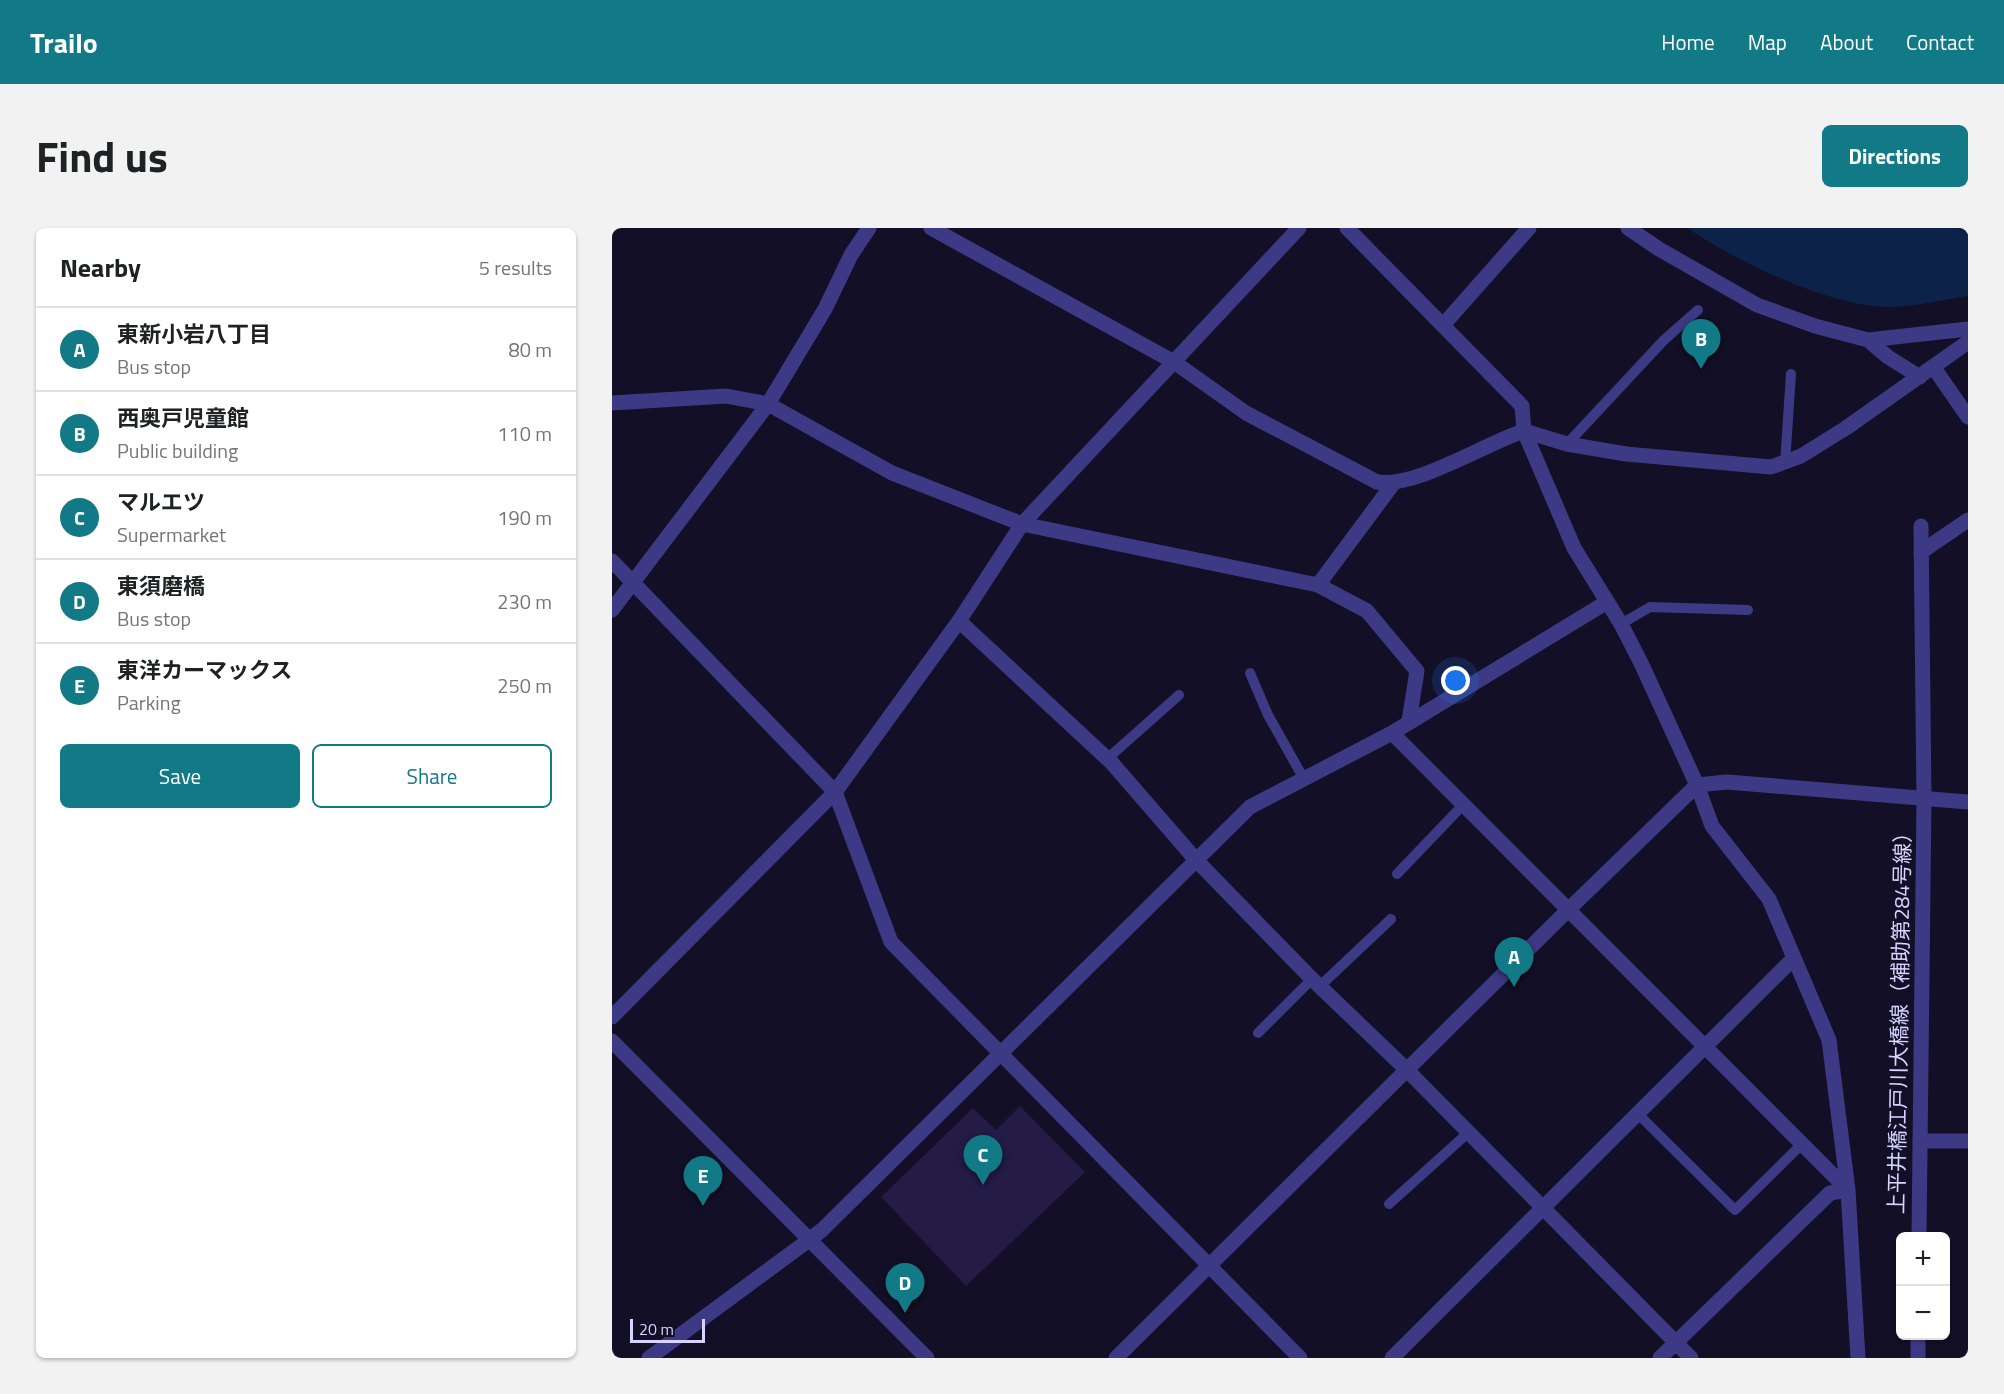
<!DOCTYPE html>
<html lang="en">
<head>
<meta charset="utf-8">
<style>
  :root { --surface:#fff; --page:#f2f2f2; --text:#202124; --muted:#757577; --line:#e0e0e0; --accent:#127987 }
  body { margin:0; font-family:"Titillium Web","Noto Sans JP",sans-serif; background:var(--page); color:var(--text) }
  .controls { position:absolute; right:18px; bottom:18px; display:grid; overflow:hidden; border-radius:9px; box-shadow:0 2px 4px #0004 }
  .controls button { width:54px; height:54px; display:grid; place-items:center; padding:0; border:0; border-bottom:2px solid var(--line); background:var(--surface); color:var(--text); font:30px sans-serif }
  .scale { position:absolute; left:18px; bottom:15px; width:75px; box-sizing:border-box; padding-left:6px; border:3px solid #d9d4ff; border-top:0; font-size:16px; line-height:21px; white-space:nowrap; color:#d9d4ff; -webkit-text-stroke:4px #130f26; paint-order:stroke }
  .you { position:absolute; left:844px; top:453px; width:21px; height:21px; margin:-15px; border:4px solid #fff; border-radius:50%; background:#1a73e8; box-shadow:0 0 0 9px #1a73e833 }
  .badge { display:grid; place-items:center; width:39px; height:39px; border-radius:50%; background:var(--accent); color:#fff; font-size:20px; font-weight:700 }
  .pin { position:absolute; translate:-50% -50px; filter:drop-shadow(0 2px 3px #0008) }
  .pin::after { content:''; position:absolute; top:32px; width:21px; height:18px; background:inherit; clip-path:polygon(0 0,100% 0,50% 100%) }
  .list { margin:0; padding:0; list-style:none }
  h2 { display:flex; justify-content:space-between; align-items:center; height:78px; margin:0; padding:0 24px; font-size:26px }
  h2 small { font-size:20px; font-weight:400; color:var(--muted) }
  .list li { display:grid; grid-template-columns:39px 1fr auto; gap:18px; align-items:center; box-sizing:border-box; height:84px; padding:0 24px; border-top:2px solid var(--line) }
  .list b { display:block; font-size:22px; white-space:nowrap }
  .list p { margin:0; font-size:20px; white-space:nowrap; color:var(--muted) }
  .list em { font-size:20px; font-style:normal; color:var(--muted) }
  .actions { display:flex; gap:12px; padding:18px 24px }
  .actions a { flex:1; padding:14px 0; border:2px solid var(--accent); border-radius:9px; text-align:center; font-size:21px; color:var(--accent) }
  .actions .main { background:var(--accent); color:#fff }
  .map { position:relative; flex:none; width:1356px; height:1130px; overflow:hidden; border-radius:9px }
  header { display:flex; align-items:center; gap:36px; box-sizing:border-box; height:84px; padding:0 30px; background:var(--accent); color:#fff }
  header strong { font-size:28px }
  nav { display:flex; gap:33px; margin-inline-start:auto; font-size:21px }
  .intro { display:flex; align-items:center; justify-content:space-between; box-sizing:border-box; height:144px; padding:0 36px }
  h1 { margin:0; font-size:42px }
  .button { padding:15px 27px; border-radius:9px; background:var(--accent); color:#fff; font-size:21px; font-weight:700 }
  main { display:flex; gap:36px; padding:0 36px }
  aside { flex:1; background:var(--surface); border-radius:9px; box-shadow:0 2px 4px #0004 }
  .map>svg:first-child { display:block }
  .water { fill:#0c2248 }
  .building { fill:#241b47 }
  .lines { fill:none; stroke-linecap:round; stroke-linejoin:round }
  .service { stroke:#3d3a85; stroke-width:10 }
  .minor { stroke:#3d3a85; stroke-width:15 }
  .tertiary { stroke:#3d3a85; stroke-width:15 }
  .labels { text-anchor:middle; stroke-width:6; stroke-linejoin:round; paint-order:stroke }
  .street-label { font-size:21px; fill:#d9d4ff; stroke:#130f26 }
</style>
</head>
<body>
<header>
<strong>Trailo</strong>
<nav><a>Home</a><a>Map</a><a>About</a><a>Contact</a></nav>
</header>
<div class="intro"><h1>Find us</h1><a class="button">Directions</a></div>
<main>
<aside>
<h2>Nearby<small>5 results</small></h2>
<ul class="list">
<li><span class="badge">A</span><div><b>東新小岩八丁目</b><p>Bus stop</p></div><em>80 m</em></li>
<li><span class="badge">B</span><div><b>西奥戸児童館</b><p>Public building</p></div><em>110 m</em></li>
<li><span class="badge">C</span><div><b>マルエツ</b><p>Supermarket</p></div><em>190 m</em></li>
<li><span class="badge">D</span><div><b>東須磨橋</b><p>Bus stop</p></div><em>230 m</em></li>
<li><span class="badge">E</span><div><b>東洋カーマックス</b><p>Parking</p></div><em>250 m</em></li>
</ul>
<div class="actions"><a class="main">Save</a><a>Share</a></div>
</aside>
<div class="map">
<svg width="1356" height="1130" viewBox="0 0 1356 1130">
  <rect width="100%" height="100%" fill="#130f26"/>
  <!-- water -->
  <path class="water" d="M 1075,0 L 1356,0 L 1356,68 C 1330,72 1305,78 1279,79 C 1219,80 1124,33 1075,0 Z"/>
  <!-- building -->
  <path class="building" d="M 408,878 L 473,944 L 354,1058 L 269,969 L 361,880 L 384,902 Z"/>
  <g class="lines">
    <!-- service -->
    <path class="service" d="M 955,216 L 1052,112 L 1086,82
      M 1173,235 L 1179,146
      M 1009,396 L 1038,379 L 1136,382
      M 638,445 L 656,487 L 692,551
      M 495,531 L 567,467
      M 785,646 L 850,578
      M 708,758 L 779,691
      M 646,805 L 700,751
      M 1026,886 L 1123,982 L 1190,916
      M 777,976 L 857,904"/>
    <!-- minor -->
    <path class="minor" d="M 735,0 L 910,178 L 912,203 L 955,216 L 1014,226 L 1159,239 L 1189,228 L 1234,200 L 1356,114
      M 1016,0 L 1047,21 L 1145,77 L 1203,98 L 1256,112 L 1356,101
      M 832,96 L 917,0
      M 1256,112 L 1276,129 L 1308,149
      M 1322,140 L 1356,189
      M 0,175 L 114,168 L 156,176 L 280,245 L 410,296 L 706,357
      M 781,256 L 706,357 L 755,383 L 805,443 L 797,493
      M 1309,324 L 1356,292
      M 0,333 L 223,564 L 279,714 L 688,1130
      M 0,382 L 156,176 L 213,81 L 239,27 L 257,0
      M 347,393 L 500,535 L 584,632 L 700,751 L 794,841 L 1079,1130
      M 780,505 L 1236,962
      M 1085,557 L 1100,598 L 1157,671 L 1217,812 L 1236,962 L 1246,1130
      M 0,789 L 223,564 L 347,393 L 410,296 L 687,0
      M 1308,913 L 1356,913
      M 197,1012 L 210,1002 L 638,579 L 780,505 L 995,374
      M 780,1130 L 1182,730
      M 1048,1130 L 1218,965 L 1236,962"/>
    <!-- tertiary -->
    <path class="tertiary" d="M 319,0 L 562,134 L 634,185 L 765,254 C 804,260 872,216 912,203 L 962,320 L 1009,396 L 1029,435 L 1085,557
      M 0,813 L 315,1130
      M 1307,1008 L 1312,572 L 1309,298
      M 37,1130 L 197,1012
      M 504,1130 L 956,682 L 1085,557 L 1115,554 L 1356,574
      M 1306,1130 L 1306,1108"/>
  </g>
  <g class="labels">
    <!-- street labels -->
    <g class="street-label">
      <text transform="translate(1288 790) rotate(-89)" y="7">上平井橋江戸川大橋線（補助第284号線）</text>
    </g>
  </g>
</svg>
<div class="controls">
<button>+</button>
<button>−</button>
</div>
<div class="scale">20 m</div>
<div class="you"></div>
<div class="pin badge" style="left:902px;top:759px">A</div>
<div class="pin badge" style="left:1089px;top:141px">B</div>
<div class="pin badge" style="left:371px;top:957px">C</div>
<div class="pin badge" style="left:293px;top:1085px">D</div>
<div class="pin badge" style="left:91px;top:978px">E</div>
</div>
</main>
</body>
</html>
